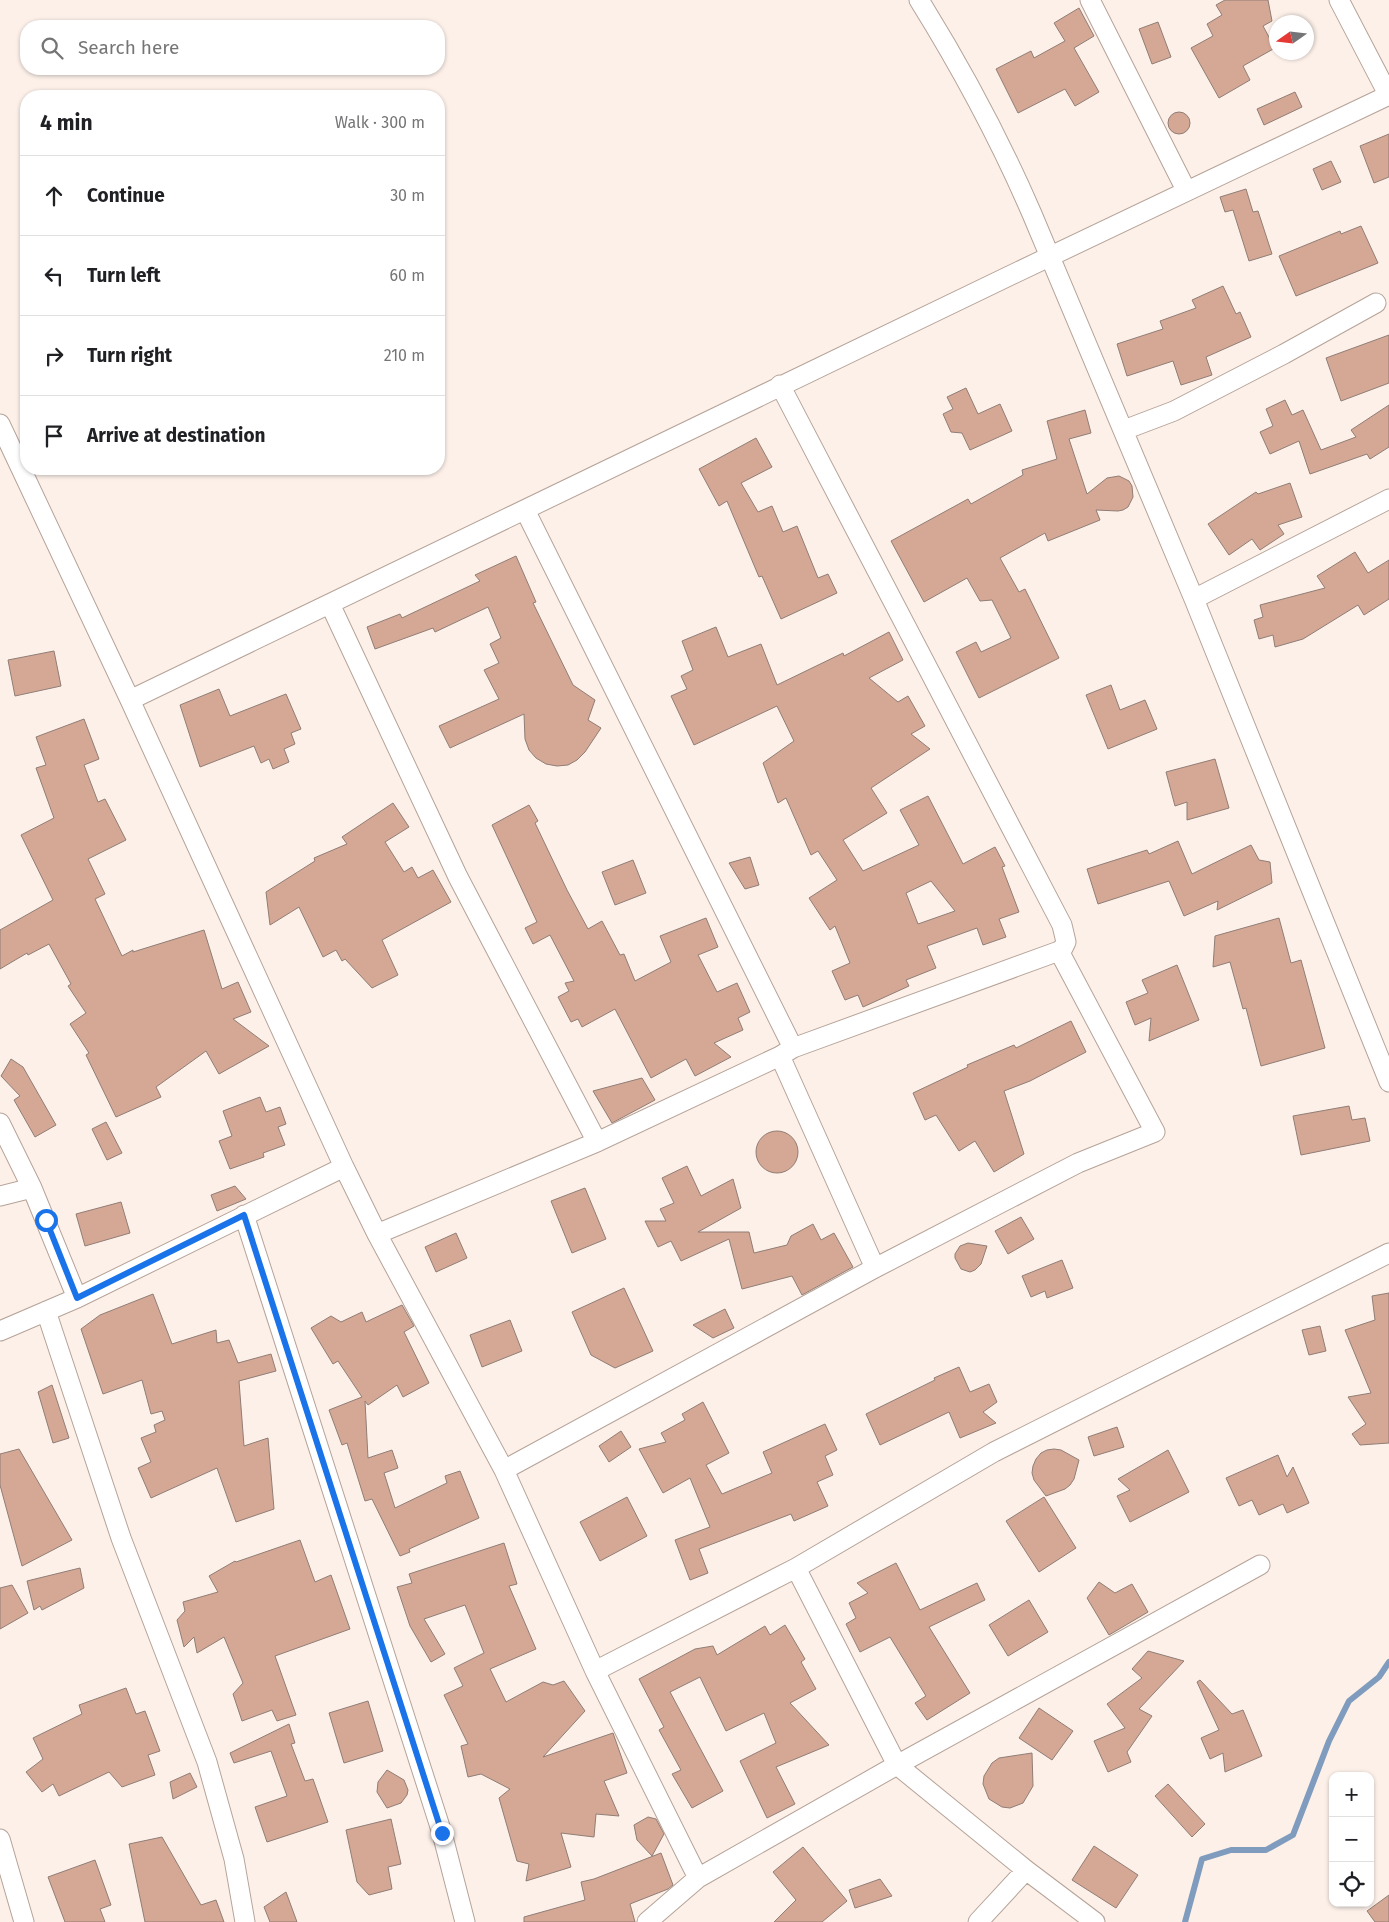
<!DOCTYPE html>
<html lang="en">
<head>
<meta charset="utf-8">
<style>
  :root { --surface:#fff; --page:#f6f6f6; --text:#202124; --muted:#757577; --line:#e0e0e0 }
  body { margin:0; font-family:"Fira Sans",sans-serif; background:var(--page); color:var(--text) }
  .controls { position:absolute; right:15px; bottom:15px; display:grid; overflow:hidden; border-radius:10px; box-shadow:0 1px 4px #0004 }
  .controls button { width:45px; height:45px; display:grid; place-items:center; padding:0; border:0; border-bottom:1px solid var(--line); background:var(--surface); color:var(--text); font:25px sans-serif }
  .compass { position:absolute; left:1269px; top:15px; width:45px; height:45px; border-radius:50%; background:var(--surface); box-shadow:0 1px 4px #0004; rotate:256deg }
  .stop { position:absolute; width:15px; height:15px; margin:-11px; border:4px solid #1a73e8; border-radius:50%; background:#fff }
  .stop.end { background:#1a73e8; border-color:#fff; box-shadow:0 1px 5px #0008 }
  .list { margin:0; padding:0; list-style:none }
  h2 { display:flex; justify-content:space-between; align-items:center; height:65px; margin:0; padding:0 20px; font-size:21px }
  h2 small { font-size:16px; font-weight:400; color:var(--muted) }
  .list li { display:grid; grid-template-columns:32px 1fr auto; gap:15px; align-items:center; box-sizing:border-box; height:80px; padding:0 20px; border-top:1px solid var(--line) }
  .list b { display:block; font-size:19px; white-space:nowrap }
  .list em { font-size:16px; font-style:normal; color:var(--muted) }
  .icon { flex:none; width:28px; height:28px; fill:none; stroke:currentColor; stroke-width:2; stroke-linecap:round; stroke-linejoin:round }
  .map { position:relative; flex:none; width:1389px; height:1922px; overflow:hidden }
  .search { position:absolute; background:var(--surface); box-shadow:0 1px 4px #0004; left:20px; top:20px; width:425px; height:55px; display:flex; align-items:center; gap:12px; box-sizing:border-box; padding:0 18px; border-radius:20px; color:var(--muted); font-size:19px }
  .panel { position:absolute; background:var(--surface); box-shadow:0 1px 4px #0004; left:20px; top:90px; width:425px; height:385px; border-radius:20px }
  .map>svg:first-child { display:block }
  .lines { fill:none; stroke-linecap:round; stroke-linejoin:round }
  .stream { stroke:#7f9bbd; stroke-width:6 }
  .building { fill:#d5a895; stroke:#907d75; fill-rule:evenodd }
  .minor-casing { stroke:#b6a398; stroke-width:21 }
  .minor { stroke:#fff; stroke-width:19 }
  .route { stroke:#1a73e8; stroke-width:6 }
</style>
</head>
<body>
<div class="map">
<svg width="1389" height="1922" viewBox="0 0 1389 1922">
  <rect width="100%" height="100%" fill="#fcf0e9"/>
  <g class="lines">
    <!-- stream -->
    <path class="stream" d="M 1185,1922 L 1202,1859 L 1231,1850 L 1266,1850 L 1293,1835 L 1329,1741 L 1349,1701 L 1379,1677 L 1389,1662"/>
  </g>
  <!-- building -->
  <path class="building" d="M 1225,0 L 1268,0 L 1272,21 L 1263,26 L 1275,48 L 1243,66 L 1250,80 L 1219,98 L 1191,48 L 1213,36 L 1207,24 L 1222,15 L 1216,5 Z
    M 1079,8 L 1094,36 L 1074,48 L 1099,92 L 1075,106 L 1065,89 L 1018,113 L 996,69 L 1031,51 L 1034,58 L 1065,41 L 1054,23 Z
    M 1158,22 L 1171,57 L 1152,64 L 1139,29 Z
    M 1295,92 L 1302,107 L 1264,125 L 1257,109 Z
    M1168 123a11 11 0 1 1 22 0a11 11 0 1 1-22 0Z
    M 1389,134 L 1389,177 L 1374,183 L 1360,146 Z
    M 1331,161 L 1341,182 L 1322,190 L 1313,169 Z
    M 1246,189 L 1253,212 L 1258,211 L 1272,254 L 1249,261 L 1233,210 L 1225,212 L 1220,197 Z
    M 1361,226 L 1378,263 L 1296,296 L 1279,256 L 1340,231 L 1341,234 Z
    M 1223,286 L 1236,314 L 1240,312 L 1251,337 L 1206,357 L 1212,375 L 1181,385 L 1173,361 L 1127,376 L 1117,344 L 1163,329 L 1160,321 L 1196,308 L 1192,300 Z
    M 1389,335 L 1389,383 L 1341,401 L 1326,358 Z
    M 966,388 L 978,414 L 1000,404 L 1012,431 L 970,450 L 962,433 L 951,432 L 943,414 L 953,409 L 947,397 Z
    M 1285,400 L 1292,415 L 1303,410 L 1321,450 L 1356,437 L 1351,430 L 1389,405 L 1389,447 L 1370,459 L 1367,454 L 1310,474 L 1299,441 L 1270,454 L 1260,432 L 1273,426 L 1266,409 Z
    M 1085,410 L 1091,433 L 1069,439 L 1087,494 L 1107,478 L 1119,476 L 1129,481 L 1132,486 L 1133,497 L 1128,507 L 1123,510 L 1118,511 L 1096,510 L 1100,520 L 1048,541 L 1045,533 L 1000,558 L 1019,592 L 1025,589 L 1059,658 L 979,698 L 956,652 L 976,642 L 981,652 L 1011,638 L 992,600 L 980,601 L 967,578 L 924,602 L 891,541 L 968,499 L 971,504 L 1023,475 L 1022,470 L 1057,459 L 1047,421 Z
    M 756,438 L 772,467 L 741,483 L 758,512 L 772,506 L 783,532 L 797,526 L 818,578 L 828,574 L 837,593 L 781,619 L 762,576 L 759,577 L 727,501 L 719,506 L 699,469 Z
    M 1290,483 L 1302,517 L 1278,525 L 1284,534 L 1260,550 L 1252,539 L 1229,555 L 1208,524 L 1256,492 L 1258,494 Z
    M 1355,552 L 1368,573 L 1389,560 L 1389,599 L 1364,615 L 1358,605 L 1303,639 L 1275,647 L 1273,635 L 1259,639 L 1254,620 L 1263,617 L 1260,605 L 1325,588 L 1317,576 Z
    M 516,556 L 536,602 L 533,603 L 573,685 L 595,700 L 588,720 L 601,728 L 585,752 L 577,760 L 568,765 L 557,766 L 546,764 L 536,758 L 529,750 L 525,739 L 524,714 L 450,748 L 439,726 L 499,699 L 484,670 L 499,663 L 490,644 L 501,638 L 488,607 L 435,632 L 433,628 L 375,649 L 367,627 L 400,614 L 402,618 L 480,581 L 475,575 Z
    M 716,627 L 728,657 L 761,644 L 777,685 L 843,653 L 844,656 L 889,632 L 903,660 L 869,678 L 898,702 L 908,696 L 925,726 L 911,734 L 930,749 L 871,788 L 887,813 L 843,840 L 863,871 L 919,845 L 900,810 L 928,796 L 963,864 L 995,847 L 1005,866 L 1002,867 L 1019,912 L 999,919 L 1006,937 L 983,945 L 977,928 L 927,946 L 936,968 L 906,980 L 909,986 L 863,1007 L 858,995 L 845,1000 L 832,971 L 850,963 L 835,926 L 830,930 L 809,898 L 837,880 L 818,851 L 811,855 L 786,798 L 778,803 L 763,763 L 794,741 L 777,706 L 694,745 L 671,696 L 687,689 L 681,676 L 693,670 L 682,641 ZM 931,881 L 955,911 L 918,924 L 906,893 Z
    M 54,651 L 61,686 L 15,696 L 8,660 Z
    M 1111,685 L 1120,710 L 1145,700 L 1157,729 L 1108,749 L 1086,695 Z
    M 219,689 L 230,716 L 286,694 L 301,729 L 291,733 L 295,744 L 284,749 L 289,762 L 273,769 L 269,759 L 261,763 L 254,746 L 200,767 L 180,705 Z
    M 84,719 L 99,759 L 84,765 L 98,802 L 105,799 L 126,840 L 88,859 L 105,894 L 95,899 L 122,956 L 133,950 L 133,952 L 204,930 L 222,989 L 238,982 L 251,1012 L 233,1019 L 269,1046 L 219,1074 L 206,1051 L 156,1087 L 161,1097 L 116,1117 L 86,1055 L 89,1053 L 70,1024 L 86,1013 L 68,986 L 71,984 L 49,944 L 28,955 L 27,953 L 0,969 L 0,930 L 53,900 L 21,835 L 54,818 L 36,768 L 46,765 L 36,737 Z
    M 1215,759 L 1229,808 L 1187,820 L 1187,802 L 1175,806 L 1166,772 Z
    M 393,803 L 409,827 L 385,842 L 404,872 L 412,867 L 418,878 L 433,870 L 451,902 L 382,940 L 398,975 L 372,988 L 345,959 L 342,961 L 336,950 L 323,957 L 299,907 L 270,925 L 266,892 L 315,861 L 314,858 L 347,844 L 342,837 Z
    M 529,805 L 538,821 L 535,823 L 567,890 L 588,929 L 602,921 L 620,955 L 624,954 L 635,981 L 671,962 L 660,936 L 706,918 L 718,947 L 698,955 L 717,992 L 737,983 L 750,1012 L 738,1018 L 743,1030 L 714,1043 L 731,1057 L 695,1076 L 686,1059 L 651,1078 L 615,1009 L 582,1027 L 578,1019 L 571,1022 L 558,997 L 569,991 L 565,983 L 574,981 L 550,935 L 533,944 L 525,928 L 537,922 L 492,825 Z
    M 1178,841 L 1192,874 L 1251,845 L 1259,860 L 1270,862 L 1272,883 L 1217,910 L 1218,901 L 1184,916 L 1169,881 L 1098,904 L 1087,869 L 1147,850 L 1149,854 Z
    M 750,857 L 759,885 L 745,889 L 729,863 Z
    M 633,860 L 646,893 L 615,905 L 602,872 Z
    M 1279,918 L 1291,963 L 1301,960 L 1325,1048 L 1261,1066 L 1246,1008 L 1243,1009 L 1230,962 L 1213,967 L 1215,936 Z
    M 1177,965 L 1199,1020 L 1149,1041 L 1151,1018 L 1135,1025 L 1126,1002 L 1148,993 L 1142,980 Z
    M 1071,1021 L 1086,1052 L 1030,1081 L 1004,1091 L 1024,1154 L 994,1172 L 975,1141 L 959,1151 L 936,1115 L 925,1120 L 913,1093 L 968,1067 L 967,1065 L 1014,1045 L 1016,1048 Z
    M 11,1059 L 23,1067 L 56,1125 L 35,1137 L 14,1100 L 20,1096 L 1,1076 Z
    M 642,1078 L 655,1100 L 612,1123 L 593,1091 Z
    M 260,1097 L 266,1112 L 280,1107 L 286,1124 L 278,1127 L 285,1145 L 263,1153 L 264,1157 L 230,1169 L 219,1141 L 232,1136 L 223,1111 Z
    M 1349,1106 L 1352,1120 L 1365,1118 L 1370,1141 L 1301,1155 L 1293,1116 Z
    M 106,1122 L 122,1153 L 107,1160 L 92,1129 Z
    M756 1152a21 21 0 1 1 42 0a21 21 0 1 1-42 0Z
    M 687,1166 L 701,1196 L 733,1179 L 741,1208 L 698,1232 L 749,1232 L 754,1253 L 787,1245 L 791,1236 L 813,1224 L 821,1240 L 834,1233 L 853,1267 L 802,1295 L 792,1276 L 742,1289 L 729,1239 L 681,1261 L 671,1241 L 658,1247 L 645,1221 L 666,1221 L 660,1209 L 674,1203 L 662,1178 Z
    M 235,1186 L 246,1199 L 217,1211 L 211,1195 Z
    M 585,1188 L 606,1239 L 572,1253 L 551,1201 Z
    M 121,1202 L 130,1233 L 85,1246 L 76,1214 Z
    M 1021,1217 L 1034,1239 L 1008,1254 L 995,1231 Z
    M 456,1233 L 467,1258 L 436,1272 L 425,1247 Z
    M 968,1243 L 987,1246 L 981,1264 L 975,1270 L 970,1272 L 961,1269 L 955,1258 L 955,1254 L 960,1246 Z
    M 1062,1260 L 1073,1288 L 1047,1298 L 1045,1291 L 1031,1297 L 1022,1276 Z
    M 624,1288 L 653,1351 L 615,1368 L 591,1355 L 572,1312 Z
    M 1389,1293 L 1389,1443 L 1360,1445 L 1352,1434 L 1366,1424 L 1348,1397 L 1371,1393 L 1345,1330 L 1375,1320 L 1372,1296 Z
    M 153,1294 L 172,1344 L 216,1330 L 217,1343 L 229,1340 L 238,1363 L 271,1354 L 276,1371 L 239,1381 L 244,1446 L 268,1438 L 274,1509 L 236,1522 L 217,1468 L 151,1498 L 138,1468 L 151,1462 L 141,1438 L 156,1432 L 154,1425 L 165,1420 L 162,1411 L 151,1414 L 142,1380 L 103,1394 L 81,1329 L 100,1315 Z
    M 402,1305 L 414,1326 L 404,1332 L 429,1383 L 403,1397 L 397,1385 L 368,1405 L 365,1401 L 368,1458 L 392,1450 L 398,1468 L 384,1473 L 395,1508 L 447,1483 L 445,1476 L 460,1471 L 479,1518 L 409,1549 L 410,1552 L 400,1556 L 372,1499 L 365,1501 L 347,1443 L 342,1445 L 329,1410 L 362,1397 L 338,1361 L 333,1364 L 311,1328 L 331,1316 L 341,1322 L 362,1312 L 366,1322 Z
    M 725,1309 L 734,1328 L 713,1338 L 693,1325 Z
    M 510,1320 L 522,1351 L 482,1367 L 470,1335 Z
    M 1320,1326 L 1326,1351 L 1309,1355 L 1302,1330 Z
    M 959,1367 L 970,1392 L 989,1384 L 997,1402 L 983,1412 L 996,1423 L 960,1438 L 949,1412 L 880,1445 L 866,1414 L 935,1380 L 934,1378 Z
    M 52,1385 L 69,1438 L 53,1443 L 38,1392 Z
    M 703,1402 L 729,1453 L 706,1465 L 722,1494 L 772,1473 L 763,1452 L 825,1424 L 837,1450 L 825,1456 L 833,1475 L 817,1482 L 828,1506 L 794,1521 L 791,1514 L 699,1549 L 708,1573 L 690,1580 L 675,1540 L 710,1527 L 690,1478 L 663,1493 L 639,1449 L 666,1442 L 661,1433 L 685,1420 L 682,1414 Z
    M 1117,1427 L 1124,1447 L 1094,1456 L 1088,1437 Z
    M 621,1431 L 631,1447 L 609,1462 L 599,1446 Z
    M 19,1449 L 72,1540 L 22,1566 L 0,1485 L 0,1454 Z
    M 1054,1449 L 1061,1450 L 1079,1460 L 1074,1479 L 1070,1485 L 1065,1489 L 1046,1496 L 1034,1480 L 1032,1473 L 1033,1466 L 1036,1459 L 1041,1453 L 1047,1450 Z
    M 1168,1450 L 1189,1492 L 1130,1522 L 1117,1496 L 1130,1490 L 1118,1479 Z
    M 1278,1455 L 1287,1477 L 1293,1467 L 1309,1503 L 1287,1513 L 1283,1504 L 1259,1515 L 1252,1500 L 1239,1506 L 1226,1478 Z
    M 627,1497 L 647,1536 L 600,1561 L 580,1522 Z
    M 1044,1497 L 1076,1548 L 1039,1572 L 1006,1521 Z
    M 300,1540 L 315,1582 L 331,1575 L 350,1629 L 275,1656 L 296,1715 L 277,1721 L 272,1710 L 242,1721 L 233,1694 L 243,1683 L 224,1637 L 197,1653 L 194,1637 L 184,1647 L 177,1620 L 185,1611 L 183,1602 L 218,1592 L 209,1576 L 235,1561 L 236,1562 Z
    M 504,1543 L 517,1584 L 509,1586 L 536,1649 L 490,1669 L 506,1702 L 543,1682 L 553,1685 L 564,1681 L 585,1711 L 543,1757 L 613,1733 L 627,1773 L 604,1781 L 619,1816 L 596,1814 L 594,1837 L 561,1833 L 571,1867 L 526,1881 L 529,1864 L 517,1861 L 499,1798 L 510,1789 L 481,1774 L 468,1777 L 461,1746 L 468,1744 L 444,1695 L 463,1686 L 454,1668 L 484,1653 L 465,1605 L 424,1619 L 445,1654 L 431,1662 L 410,1626 L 397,1587 L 412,1583 L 409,1574 Z
    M 896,1563 L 920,1610 L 977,1583 L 985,1600 L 929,1627 L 970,1693 L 927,1720 L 915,1703 L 926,1696 L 890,1637 L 860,1652 L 846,1624 L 856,1618 L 849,1603 L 868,1593 L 857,1583 Z
    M 80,1568 L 84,1588 L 42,1610 L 40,1606 L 34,1610 L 27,1581 Z
    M 1099,1582 L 1115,1593 L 1132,1584 L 1148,1612 L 1109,1635 L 1087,1598 Z
    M 12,1585 L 28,1613 L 0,1629 L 0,1588 Z
    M 1029,1600 L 1048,1632 L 1008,1656 L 989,1625 Z
    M 785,1625 L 805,1659 L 801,1662 L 816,1689 L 790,1703 L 829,1745 L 776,1767 L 795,1804 L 767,1818 L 740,1761 L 776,1743 L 764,1713 L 726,1731 L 700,1677 L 670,1692 L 723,1791 L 692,1808 L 672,1774 L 681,1770 L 659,1730 L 664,1727 L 639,1679 L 695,1649 L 713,1646 L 717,1655 L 765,1626 L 770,1635 Z
    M 1148,1651 L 1184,1661 L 1139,1709 L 1152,1716 L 1127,1752 L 1131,1762 L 1108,1772 L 1094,1741 L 1125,1728 L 1107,1704 L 1142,1678 L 1132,1669 Z
    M 1200,1680 L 1232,1714 L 1243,1710 L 1262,1756 L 1225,1772 L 1223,1753 L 1210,1759 L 1201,1738 L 1219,1730 L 1197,1682 Z
    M 126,1688 L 136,1714 L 145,1711 L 160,1751 L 148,1755 L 155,1775 L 122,1787 L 109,1772 L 59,1796 L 53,1784 L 42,1792 L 26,1772 L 43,1759 L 33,1738 L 82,1714 L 79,1705 Z
    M 368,1701 L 383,1751 L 344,1763 L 329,1713 Z
    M 1039,1708 L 1073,1731 L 1052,1760 L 1019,1738 Z
    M 289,1724 L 295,1743 L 291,1744 L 305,1781 L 313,1779 L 328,1822 L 267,1842 L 255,1807 L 287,1796 L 271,1751 L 234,1763 L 230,1753 Z
    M 1032,1753 L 1033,1786 L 1023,1803 L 1010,1808 L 1002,1807 L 989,1799 L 983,1784 L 984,1776 L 992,1763 L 999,1758 Z
    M 387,1770 L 404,1780 L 408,1790 L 407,1795 L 401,1803 L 387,1808 L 377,1792 L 378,1782 Z
    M 190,1773 L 197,1787 L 173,1799 L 170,1782 Z
    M 1168,1784 L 1205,1824 L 1192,1837 L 1155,1796 Z
    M 648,1817 L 656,1819 L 664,1834 L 652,1856 L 637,1840 L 634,1825 Z
    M 391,1819 L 401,1864 L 388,1867 L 392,1889 L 369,1895 L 357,1882 L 346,1830 Z
    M 162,1837 L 201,1905 L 216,1900 L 224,1922 L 145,1922 L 129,1844 Z
    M 1094,1846 L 1138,1875 L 1116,1908 L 1072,1880 Z
    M 803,1847 L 847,1901 L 822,1922 L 774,1922 L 796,1900 L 773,1872 Z
    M 661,1853 L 673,1885 L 668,1889 L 630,1904 L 635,1922 L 524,1922 L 524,1917 L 585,1900 L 581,1882 L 594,1879 Z
    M 95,1860 L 111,1905 L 100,1909 L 105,1922 L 65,1922 L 48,1877 Z
    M 880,1879 L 892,1896 L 855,1908 L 849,1890 Z
    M 286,1892 L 297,1922 L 270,1922 L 264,1907 Z
    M 1389,1895 L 1389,1922 L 1375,1922 L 1367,1911 Z"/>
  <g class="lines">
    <!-- minor casing -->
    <g class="minor-casing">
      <path id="minor" d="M 919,0 C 962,69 1000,140 1032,214 L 1194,599 L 1389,1082
        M 1090,0 L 1186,190
        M 1339,0 L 1389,96
        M 0,424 L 130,700 L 344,1167 L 377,1234 L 504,1470 L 595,1671 L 698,1878
        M 1124,430 L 1174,411 L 1284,354 L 1376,303
        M 525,510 L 793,1048
        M 1194,599 L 1389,499
        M 330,604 L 458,877 L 597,1142
        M 130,700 C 549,498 968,294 1389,95
        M 780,1056 L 875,1268
        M 0,1123 L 32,1188 L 77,1298
        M 0,1196 L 32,1188
        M 244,1215 L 442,1833 L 465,1922
        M 377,1234 L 597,1142 L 780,1056 L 793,1048 L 1059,951 L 1063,948 L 1066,942 L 1062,925 L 780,385
        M 46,1311 L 121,1538 L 207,1762 L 234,1859 L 245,1922
        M 0,1331 L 77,1298 L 344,1167
        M 504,1470 L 875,1268 L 1078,1163 L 1155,1132 L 1059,951
        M 796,1568 L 897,1765 L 1026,1870 L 1095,1922
        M 595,1671 L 796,1568 L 994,1452 L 1389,1253
        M 0,1839 L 24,1922
        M 647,1922 L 698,1878 L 897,1765 L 1260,1565
        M 978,1922 L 1026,1870"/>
    </g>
    <!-- minor -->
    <use href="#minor" class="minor"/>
  </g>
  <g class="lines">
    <!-- route -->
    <path class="route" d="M 46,1220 L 77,1298 L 244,1215 L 442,1833"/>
  </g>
</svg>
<div class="controls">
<button>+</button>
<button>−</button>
<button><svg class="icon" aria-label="locate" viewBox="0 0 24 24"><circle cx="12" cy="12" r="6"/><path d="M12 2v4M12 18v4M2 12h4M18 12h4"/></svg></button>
</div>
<svg class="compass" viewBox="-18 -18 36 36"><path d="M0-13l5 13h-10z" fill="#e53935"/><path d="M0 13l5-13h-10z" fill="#757577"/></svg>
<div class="stop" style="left:46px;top:1220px"></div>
<div class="stop end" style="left:442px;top:1833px"></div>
<div class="search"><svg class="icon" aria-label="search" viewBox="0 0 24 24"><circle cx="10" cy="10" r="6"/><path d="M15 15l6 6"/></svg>Search here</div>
<section class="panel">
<h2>4 min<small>Walk · 300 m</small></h2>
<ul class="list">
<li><svg class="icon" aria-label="ahead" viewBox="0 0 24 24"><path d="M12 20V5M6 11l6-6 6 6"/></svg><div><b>Continue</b></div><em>30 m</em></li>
<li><svg class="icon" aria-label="left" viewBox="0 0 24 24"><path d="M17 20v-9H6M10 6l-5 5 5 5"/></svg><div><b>Turn left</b></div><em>60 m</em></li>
<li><svg class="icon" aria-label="right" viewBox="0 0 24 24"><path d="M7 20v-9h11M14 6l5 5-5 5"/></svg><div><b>Turn right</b></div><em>210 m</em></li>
<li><svg class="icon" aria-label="arrive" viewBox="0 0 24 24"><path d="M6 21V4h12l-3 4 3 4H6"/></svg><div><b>Arrive at destination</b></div></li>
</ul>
</section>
</div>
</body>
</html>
